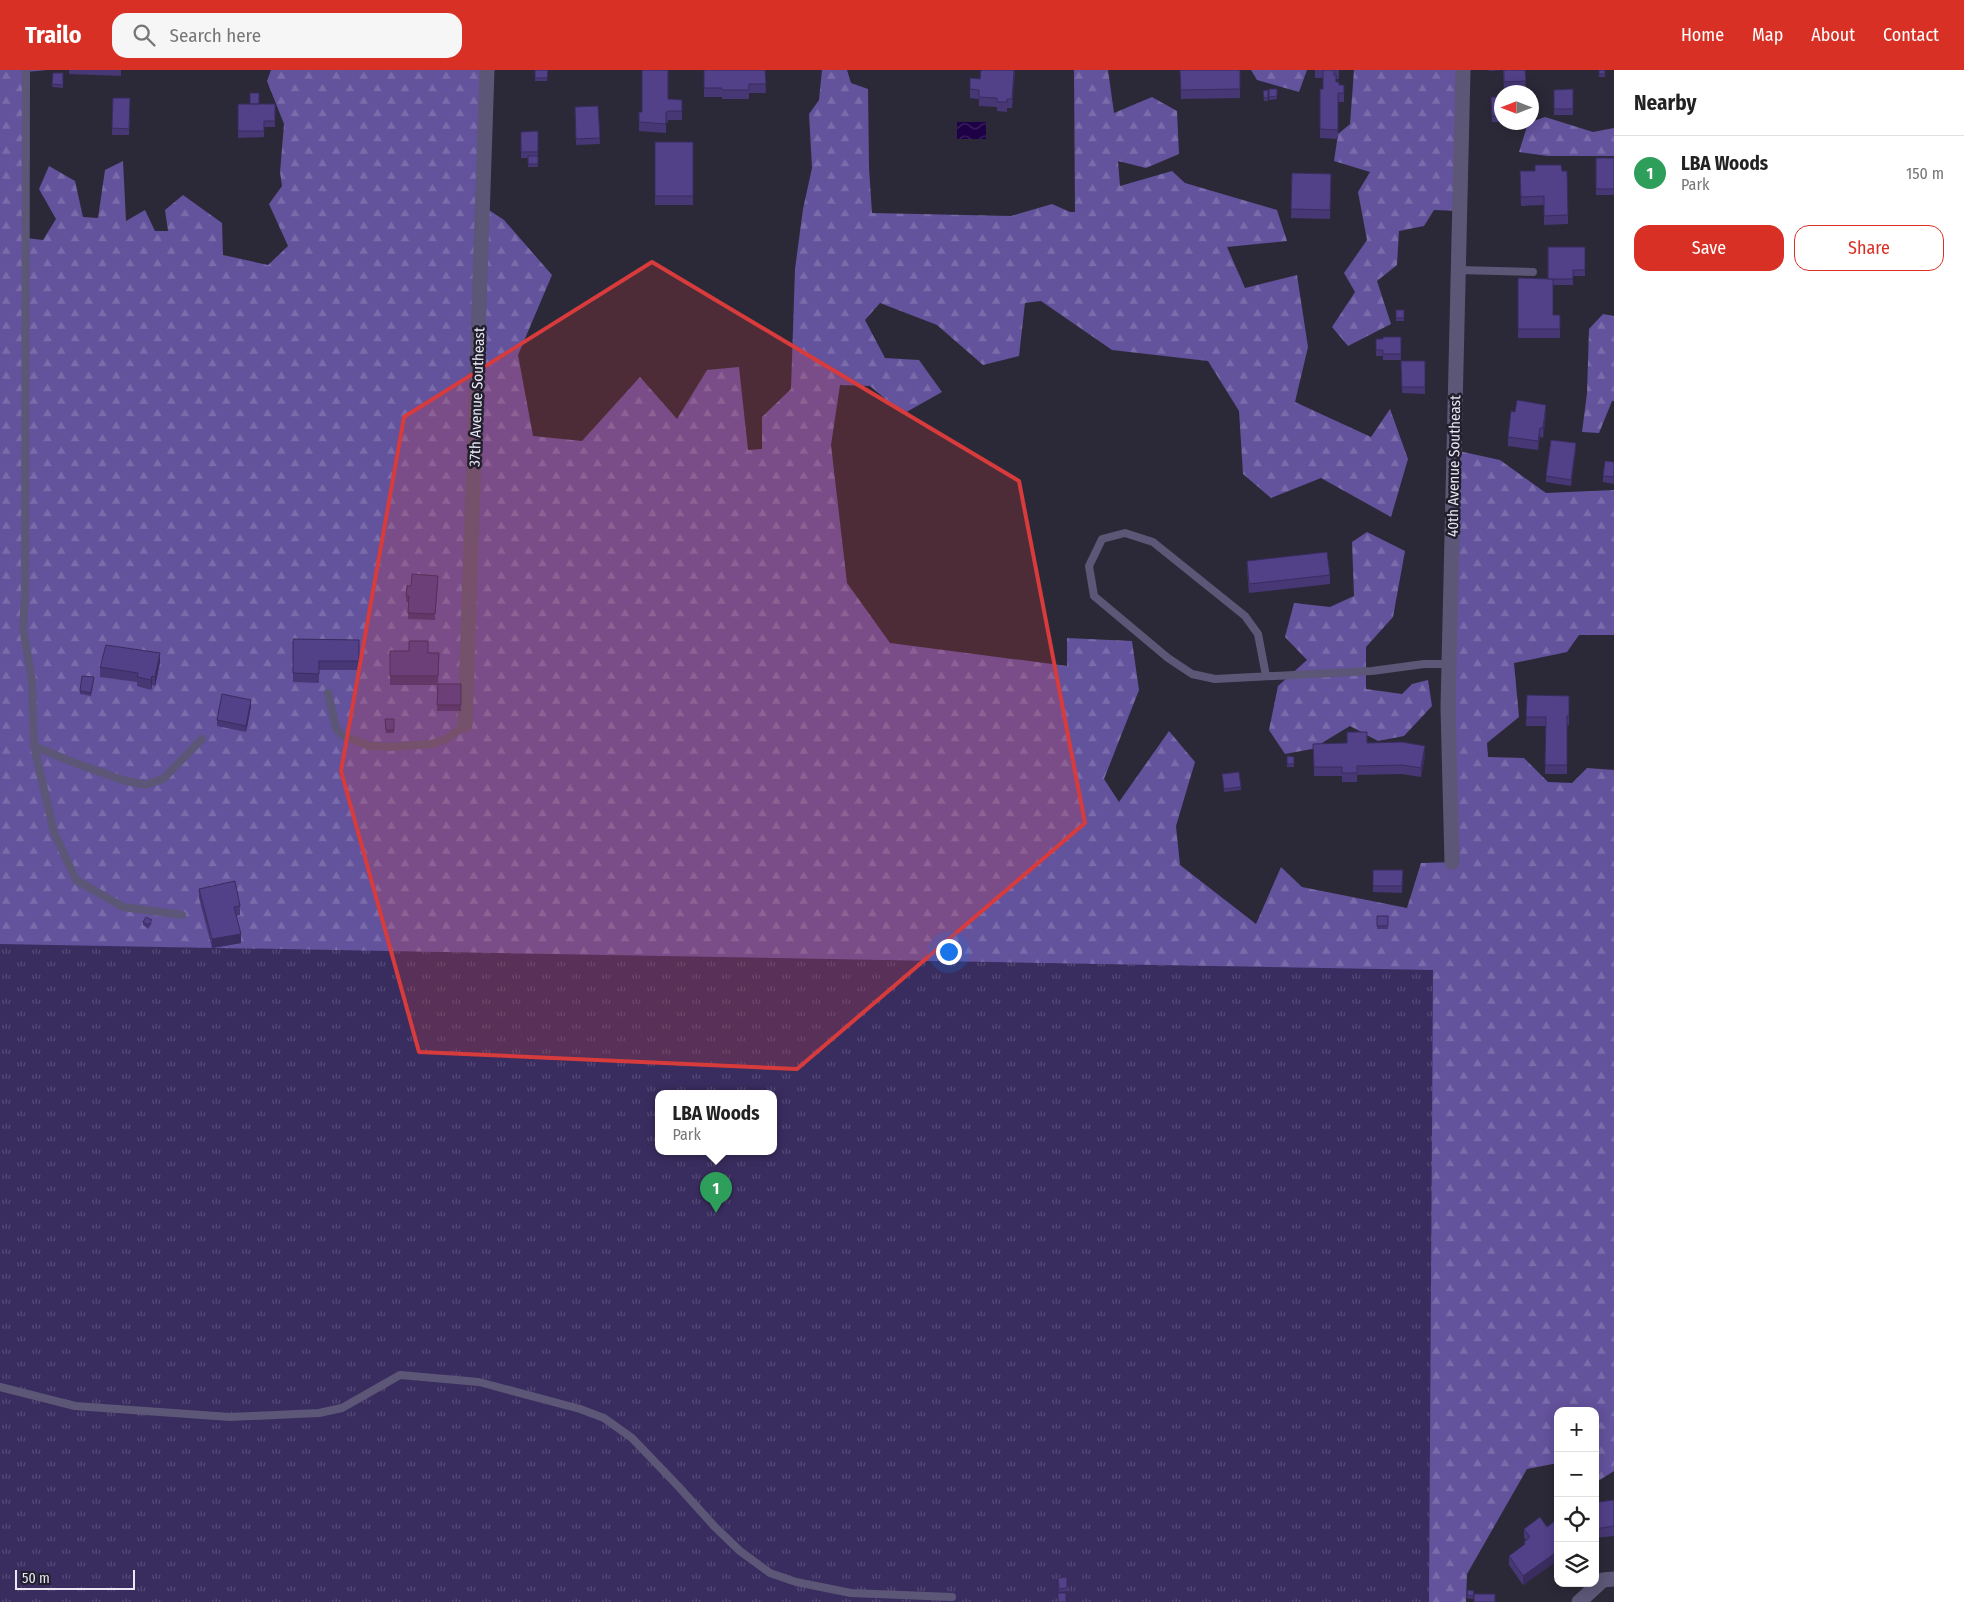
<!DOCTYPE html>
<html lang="en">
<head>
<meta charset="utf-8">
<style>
  :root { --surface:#fff; --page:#f6f6f6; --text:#222; --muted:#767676; --line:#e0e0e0; --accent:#d93025 }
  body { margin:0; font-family:"Fira Sans Condensed",sans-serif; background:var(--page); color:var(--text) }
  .controls { position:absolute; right:15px; bottom:15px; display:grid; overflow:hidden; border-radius:10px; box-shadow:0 2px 12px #0003 }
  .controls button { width:45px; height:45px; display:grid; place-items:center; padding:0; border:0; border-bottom:1px solid var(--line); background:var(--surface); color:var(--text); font:25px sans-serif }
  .compass { position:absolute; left:1494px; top:15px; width:45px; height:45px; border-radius:50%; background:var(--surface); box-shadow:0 2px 12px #0003; rotate:270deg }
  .scale { position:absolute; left:15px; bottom:12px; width:120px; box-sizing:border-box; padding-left:5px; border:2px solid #eae8f2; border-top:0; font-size:14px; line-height:18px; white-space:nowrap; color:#eae8f2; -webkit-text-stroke:4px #211f2d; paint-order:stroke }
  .you { position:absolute; left:948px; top:881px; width:18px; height:18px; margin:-12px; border:4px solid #fff; border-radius:50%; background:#1a73e8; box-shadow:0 0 0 8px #1a73e833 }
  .badge { display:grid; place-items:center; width:32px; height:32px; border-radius:50%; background:var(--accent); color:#fff; font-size:16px; font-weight:700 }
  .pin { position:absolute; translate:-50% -41px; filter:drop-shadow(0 1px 2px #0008) }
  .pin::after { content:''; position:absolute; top:26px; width:18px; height:15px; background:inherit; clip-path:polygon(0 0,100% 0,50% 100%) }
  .popup { position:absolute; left:655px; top:1020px; width:122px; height:65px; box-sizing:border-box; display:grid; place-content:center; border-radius:10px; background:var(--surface); filter:drop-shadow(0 1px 4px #0005); font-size:16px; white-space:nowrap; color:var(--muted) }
  .popup b { font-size:19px; color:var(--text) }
  .popup::after { content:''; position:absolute; left:50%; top:100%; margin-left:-10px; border:10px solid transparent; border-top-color:var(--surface) }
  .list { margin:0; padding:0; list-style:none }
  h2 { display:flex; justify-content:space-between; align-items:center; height:65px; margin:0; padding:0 20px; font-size:21px }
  h2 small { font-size:16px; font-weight:400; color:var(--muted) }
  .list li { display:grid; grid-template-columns:32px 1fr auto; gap:15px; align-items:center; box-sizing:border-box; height:75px; padding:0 20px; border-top:1px solid var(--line) }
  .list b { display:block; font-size:19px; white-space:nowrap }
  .list p { margin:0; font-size:16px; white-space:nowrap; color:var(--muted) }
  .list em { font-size:16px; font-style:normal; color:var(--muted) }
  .actions { display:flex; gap:10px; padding:15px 20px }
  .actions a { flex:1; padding:11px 0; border:1px solid var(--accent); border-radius:15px; text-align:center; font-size:18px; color:var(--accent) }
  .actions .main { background:var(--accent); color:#fff }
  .icon { flex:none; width:28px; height:28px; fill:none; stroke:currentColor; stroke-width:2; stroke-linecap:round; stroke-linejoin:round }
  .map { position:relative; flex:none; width:1614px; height:1532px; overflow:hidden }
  header { display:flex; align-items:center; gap:30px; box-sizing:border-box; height:70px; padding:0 25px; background:var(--accent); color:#fff }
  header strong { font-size:24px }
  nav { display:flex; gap:28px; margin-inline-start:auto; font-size:18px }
  .search { width:350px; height:45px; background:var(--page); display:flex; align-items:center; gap:12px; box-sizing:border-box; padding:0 18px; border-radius:15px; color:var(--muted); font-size:19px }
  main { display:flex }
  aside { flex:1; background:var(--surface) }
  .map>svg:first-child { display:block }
  .forest { fill:url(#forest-firs); fill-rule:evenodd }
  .park { fill:url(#park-tufts); fill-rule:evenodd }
  .water { fill:url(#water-waves) }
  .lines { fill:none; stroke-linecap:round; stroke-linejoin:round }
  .lane { stroke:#5d5777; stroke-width:8 }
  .street { stroke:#5d5777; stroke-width:15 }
  .wall { fill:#473775 }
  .shaded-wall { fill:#392d5f }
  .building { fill:#524088; stroke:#392d5f }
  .marked { fill:#d83b3c; fill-opacity:0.2; stroke:#d83b3c; stroke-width:4; stroke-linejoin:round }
  .labels { text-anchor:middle; stroke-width:5; stroke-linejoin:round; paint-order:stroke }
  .street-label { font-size:15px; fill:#eae8f2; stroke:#211f2d }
</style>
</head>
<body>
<header>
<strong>Trailo</strong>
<div class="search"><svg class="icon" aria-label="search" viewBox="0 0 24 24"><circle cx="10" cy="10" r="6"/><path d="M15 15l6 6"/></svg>Search here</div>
<nav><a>Home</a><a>Map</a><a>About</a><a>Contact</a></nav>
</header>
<main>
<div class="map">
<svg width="1614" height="1532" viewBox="0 0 1614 1532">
  <defs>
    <pattern id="forest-firs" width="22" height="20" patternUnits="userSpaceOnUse" patternTransform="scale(1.25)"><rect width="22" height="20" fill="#63529c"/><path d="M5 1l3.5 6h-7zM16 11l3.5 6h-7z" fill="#7a6baa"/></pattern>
    <pattern id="park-tufts" width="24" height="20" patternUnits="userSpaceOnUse" patternTransform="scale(1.25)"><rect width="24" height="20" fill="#392d5f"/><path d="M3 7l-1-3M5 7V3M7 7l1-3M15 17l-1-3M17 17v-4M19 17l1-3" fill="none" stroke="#564b76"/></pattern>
    <pattern id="water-waves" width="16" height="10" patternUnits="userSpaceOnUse" patternTransform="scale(1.25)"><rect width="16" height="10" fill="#1d0046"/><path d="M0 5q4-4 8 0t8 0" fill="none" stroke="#3e2561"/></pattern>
  </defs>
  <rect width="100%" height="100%" fill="#2b2937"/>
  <!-- forest -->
  <path class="forest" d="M 0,0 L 47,0 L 26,2 L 26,168 L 43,170 L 56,149 L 39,119 L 49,96 L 75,111 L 83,147 L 98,148 L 105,100 L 123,91 L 126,151 L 145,140 L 155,161 L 168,161 L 165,140 L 183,125 L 222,153 L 223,185 L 268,195 L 288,176 L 269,134 L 282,116 L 280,102 L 284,54 L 267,11 L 271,0 L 487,0 L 483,136 L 504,150 L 552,205 L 518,285 L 533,366 L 582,371 L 640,307 L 677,349 L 707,300 L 739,297 L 748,380 L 762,379 L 762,347 L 791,319 L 795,199 L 803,139 L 812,98 L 809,44 L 819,30 L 822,0 L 847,0 L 851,13 L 868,19 L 869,98 L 872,143 L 1011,146 L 1052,134 L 1070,142 L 1075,142 L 1074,0 L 1108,0 L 1114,43 L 1152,27 L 1177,41 L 1179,84 L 1146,98 L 1118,91 L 1120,116 L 1172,101 L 1185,113 L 1277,140 L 1287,171 L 1227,177 L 1245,218 L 1297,205 L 1308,277 L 1295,332 L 1371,367 L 1390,339 L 1408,389 L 1391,447 L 1321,408 L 1271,428 L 1243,404 L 1239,341 L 1208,291 L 1112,280 L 1041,231 L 1025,233 L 1019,286 L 983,295 L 937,255 L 880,233 L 865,250 L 885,288 L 919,290 L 942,322 L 903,344 L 870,316 L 840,315 L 831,375 L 847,513 L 890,573 L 1067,596 L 1067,568 L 1132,571 L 1139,620 L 1104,709 L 1119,732 L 1169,661 L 1195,692 L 1176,756 L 1180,795 L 1256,854 L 1281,797 L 1302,817 L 1407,838 L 1421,793 L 1452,792 L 1454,380 L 1500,390 L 1546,423 L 1614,420 L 1614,565 L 1579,565 L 1567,582 L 1514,593 L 1519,647 L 1487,673 L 1488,687 L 1524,688 L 1548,712 L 1572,713 L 1587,698 L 1614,700 L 1614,1401 L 1595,1413 L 1595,1341 L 1558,1341 L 1558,1393 L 1527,1399 L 1467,1504 L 1466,1532 L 0,1532 ZM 658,1024 L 774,1024 L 774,1082 L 658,1082 Z
    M 1251,0 L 1307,0 L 1299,22 L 1257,10 Z
    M 1354,0 L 1463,0 L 1460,141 L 1434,140 L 1424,156 L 1399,161 L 1397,195 L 1377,211 L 1391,254 L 1348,276 L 1332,257 L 1355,222 L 1344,203 L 1367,170 L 1358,122 L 1370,102 L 1334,91 L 1338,64 L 1350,54 Z
    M 1545,47 L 1593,62 L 1614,58 L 1614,86 L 1548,86 L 1519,82 L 1528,53 Z
    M 1603,244 L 1614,246 L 1614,331 L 1612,331 L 1599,363 L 1582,362 L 1587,323 L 1589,259 Z
    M 1367,462 L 1405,481 L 1393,547 L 1366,577 L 1366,619 L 1402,624 L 1412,614 L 1428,610 L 1432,636 L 1404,666 L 1378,671 L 1350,656 L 1312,679 L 1285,684 L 1269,660 L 1278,616 L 1307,590 L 1285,567 L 1294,533 L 1330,537 L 1354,526 L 1352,472 Z"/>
  <!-- park -->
  <path class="park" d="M 0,874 L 1433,900 L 1429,1532 L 0,1532 ZM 658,1024 L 774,1024 L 774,1082 L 658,1082 Z"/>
  <!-- water -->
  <path class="water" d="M 957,52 L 986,52 L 986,69 L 957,69 Z"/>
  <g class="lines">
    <!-- lane -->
    <path class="lane" d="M 26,0 L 25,529 L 23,558 L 32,610 L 34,676 L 54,762 L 76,810 L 123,837 L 182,845
      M 1458,200 L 1533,202
      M 1266,606 L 1258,564 L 1245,546 L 1153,472 L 1125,463 L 1102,469 L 1089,496 L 1094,526 L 1168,588 L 1192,604 L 1215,609 L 1372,601 L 1424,594 L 1449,594
      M 328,623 L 336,658 L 342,665 L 369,676 L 389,677 L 432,674 L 446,669 L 465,655
      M 34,676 L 72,692 L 123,710 L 145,715 L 163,709 L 202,669
      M 0,1317 L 75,1336 L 230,1347 L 319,1343 L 342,1338 L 400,1305 L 479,1312 L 580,1339 L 604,1348 L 632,1368 L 678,1416 L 714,1456 L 740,1481 L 770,1503 L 796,1512 L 851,1523 L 952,1527"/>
    <!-- street -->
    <path class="street" d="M 465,655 L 487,0
      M 1452,792 L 1448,637 L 1463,0
      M 1579,1532 L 1603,1510 L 1614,1509"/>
  </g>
  <!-- wall -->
  <path class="wall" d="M 69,0 L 121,0 L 121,6 L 69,4 Z
    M 535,0 L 548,0 L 547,11 L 535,11 Z
    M 704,0 L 765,0 L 766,23 L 749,23 L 749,29 L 722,29 L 722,27 L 704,27 Z
    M 1015,0 L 1012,38 L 1007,38 L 1007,42 L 997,41 L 997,37 L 979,36 L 979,29 L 970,28 L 970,19 L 980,9 Z
    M 1180,0 L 1240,0 L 1240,28 L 1181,29 Z
    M 1315,0 L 1339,0 L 1339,9 L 1336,9 L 1336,12 L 1339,15 L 1344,15 L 1344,32 L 1338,32 L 1338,69 L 1320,68 L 1320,19 L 1323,19 L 1323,8 L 1315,8 Z
    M 1489,0 L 1525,0 L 1526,21 L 1504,21 L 1503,0 L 1489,1 Z
    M 1599,0 L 1605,0 L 1605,7 L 1599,7 Z
    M 53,3 L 63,3 L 63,18 L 52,17 Z
    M 1269,19 L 1277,19 L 1277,29 L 1269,30 Z
    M 1573,19 L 1573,45 L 1554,45 L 1554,20 Z
    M 1268,20 L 1268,31 L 1264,31 L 1263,21 Z
    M 1491,27 L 1502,27 L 1502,52 L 1492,52 Z
    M 113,28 L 130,28 L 129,65 L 112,65 Z
    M 668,29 L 682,30 L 682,50 L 668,50 L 668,52 L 666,52 L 666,63 L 639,61 L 639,42 L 642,42 Z
    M 238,34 L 275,34 L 275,57 L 264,57 L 264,67 L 238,68 Z
    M 598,36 L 600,74 L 576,75 L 575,37 Z
    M 1514,52 L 1524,52 L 1524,57 L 1515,57 Z
    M 521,62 L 538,82 L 538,97 L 528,97 L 528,88 L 521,88 Z
    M 655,72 L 693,72 L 693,135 L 655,135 Z
    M 1596,88 L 1614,88 L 1614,125 L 1596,125 Z
    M 1520,101 L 1568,145 L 1568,154 L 1544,155 L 1544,135 L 1521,136 Z
    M 1292,103 L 1331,104 L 1330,149 L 1291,148 Z
    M 1585,177 L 1585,206 L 1573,206 L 1573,215 L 1553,215 L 1553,245 L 1560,245 L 1560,268 L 1518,268 L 1518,208 L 1548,209 Z
    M 1396,240 L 1404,240 L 1404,251 L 1396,251 Z
    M 1401,267 L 1401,290 L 1383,290 L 1383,286 L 1376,286 L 1376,269 L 1383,269 Z
    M 1401,291 L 1425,291 L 1425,324 L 1402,323 Z
    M 1546,344 L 1543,368 L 1540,367 L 1538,380 L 1508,376 L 1508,367 Z
    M 1576,379 L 1571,416 L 1546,412 L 1546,406 Z
    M 1614,392 L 1614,414 L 1603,412 L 1603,406 Z
    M 1247,491 L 1330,505 L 1330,514 L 1249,523 L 1247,500 Z
    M 438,512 L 435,550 L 408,549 L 409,532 L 406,532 L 407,516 L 411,516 Z
    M 293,569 L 359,570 L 359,600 L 319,600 L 319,613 L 293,612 Z
    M 390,581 L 439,583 L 438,614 L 461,614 L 461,641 L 437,641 L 438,615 L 390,615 Z
    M 160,592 L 155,616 L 152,615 L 151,620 L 137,616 L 137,612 L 100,607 L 100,597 Z
    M 94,610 L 91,626 L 80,624 L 80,621 Z
    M 1527,625 L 1569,626 L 1569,655 L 1567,655 L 1567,704 L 1545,704 L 1546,656 L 1526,656 Z
    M 251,636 L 246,662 L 217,656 L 217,650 Z
    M 385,649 L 394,649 L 394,663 L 386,663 Z
    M 1367,673 L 1425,685 L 1421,707 L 1402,704 L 1357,705 L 1357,712 L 1342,712 L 1342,706 L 1314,706 L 1313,674 Z
    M 1287,686 L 1294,687 L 1294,697 L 1287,697 Z
    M 1222,704 L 1241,717 L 1241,720 L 1224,722 Z
    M 1373,800 L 1403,800 L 1402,823 L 1373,822 Z
    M 199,819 L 240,836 L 240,845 L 236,846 L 241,873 L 212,878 L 199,828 Z
    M 1388,846 L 1388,859 L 1377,859 L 1377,856 Z
    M 143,852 L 152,853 L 148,859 L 143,855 Z
    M 1595,1420 L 1599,1432 L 1614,1430 L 1614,1466 L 1595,1468 Z
    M 1558,1455 L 1558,1490 L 1523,1515 L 1509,1495 L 1509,1486 L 1524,1475 L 1524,1472 L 1526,1470 L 1524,1468 L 1524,1459 L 1547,1457 Z
    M 1067,1507 L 1067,1521 L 1059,1522 L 1058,1508 Z
    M 1468,1520 L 1474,1521 L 1473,1529 L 1467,1528 Z"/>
  <!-- shaded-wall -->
  <path class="shaded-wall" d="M 1014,0 L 1015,0 L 1012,38 L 1012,29 Z
    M 1546,335 L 1546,344 L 1543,368 L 1543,358 Z
    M 1540,358 L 1540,367 L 1538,380 L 1538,371 Z
    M 1576,373 L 1576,379 L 1571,416 L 1571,410 Z
    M 160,583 L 160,592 L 155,616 L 155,607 Z
    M 152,606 L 152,615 L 151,620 L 151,610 Z
    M 251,630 L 251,636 L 246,662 L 246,656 Z
    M 1425,676 L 1425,685 L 1421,707 L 1421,698 Z
    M 241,864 L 241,873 L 212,878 L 212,869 Z
    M 1558,1481 L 1558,1490 L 1523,1515 L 1523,1506 Z"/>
  <!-- building -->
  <path class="building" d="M 535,0 L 548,0 L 547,8 L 535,8 Z
    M 642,0 L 668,0 L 668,29 L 682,30 L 682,41 L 668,41 L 668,42 L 666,42 L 666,54 L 639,52 L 639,42 L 642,42 Z
    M 704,0 L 765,0 L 766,14 L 749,14 L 749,20 L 722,20 L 722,18 L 704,18 Z
    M 981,0 L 1014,0 L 1012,29 L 1007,29 L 1007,32 L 997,32 L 997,28 L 979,27 L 979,20 L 970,19 L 970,8 L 980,9 Z
    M 1180,0 L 1240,0 L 1240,19 L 1181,20 Z
    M 1323,0 L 1334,0 L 1334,5 L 1336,5 L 1336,12 L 1339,12 L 1339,15 L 1344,15 L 1344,23 L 1338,23 L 1338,60 L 1320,59 L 1320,19 L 1323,19 Z
    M 1504,0 L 1525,0 L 1526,11 L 1504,12 Z
    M 1599,0 L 1605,0 L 1605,4 L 1599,4 Z
    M 53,3 L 63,3 L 63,15 L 52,14 Z
    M 1269,19 L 1277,19 L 1277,26 L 1269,27 Z
    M 1573,19 L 1573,39 L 1554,39 L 1554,20 Z
    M 1268,20 L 1268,28 L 1264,28 L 1263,21 Z
    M 250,23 L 259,23 L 259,34 L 250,34 Z
    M 1491,27 L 1502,27 L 1502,46 L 1492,46 Z
    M 113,28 L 130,28 L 129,59 L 112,58 Z
    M 238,34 L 275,34 L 275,51 L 264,51 L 264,61 L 238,61 Z
    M 598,36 L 600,68 L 576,69 L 575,37 Z
    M 538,61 L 538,82 L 521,82 L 521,62 Z
    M 655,72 L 693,72 L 693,126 L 655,126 Z
    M 528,86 L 538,86 L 538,94 L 528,94 Z
    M 1596,88 L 1614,88 L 1614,119 L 1596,119 Z
    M 1535,95 L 1561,95 L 1562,101 L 1567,101 L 1568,145 L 1544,146 L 1544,126 L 1521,127 L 1520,101 L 1535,101 Z
    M 1292,103 L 1331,104 L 1330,140 L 1291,139 Z
    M 1548,177 L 1585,177 L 1585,200 L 1573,200 L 1573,209 L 1548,209 Z
    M 1518,208 L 1553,209 L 1553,245 L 1560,245 L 1560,259 L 1518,259 Z
    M 1396,240 L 1404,240 L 1404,248 L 1396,248 Z
    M 1383,267 L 1401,267 L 1401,284 L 1383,284 L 1383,280 L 1376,280 L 1376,269 L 1383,269 Z
    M 1401,291 L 1425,291 L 1425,317 L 1402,317 Z
    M 1517,330 L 1546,335 L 1543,358 L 1540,358 L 1538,371 L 1508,367 L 1511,341 L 1515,342 Z
    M 1551,370 L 1576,373 L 1571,410 L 1546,406 Z
    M 1605,391 L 1614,392 L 1614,407 L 1603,406 Z
    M 1327,482 L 1330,505 L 1249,514 L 1247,491 Z
    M 412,504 L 438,506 L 435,544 L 408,543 L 409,526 L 406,526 L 407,516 L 411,516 Z
    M 293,569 L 359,570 L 359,591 L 319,591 L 319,604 L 293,603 Z
    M 409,571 L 428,571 L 428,583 L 439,583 L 438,606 L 390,606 L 390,581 L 409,581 Z
    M 106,575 L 160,583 L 155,607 L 152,606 L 151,610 L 137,607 L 138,603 L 100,597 Z
    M 82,606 L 94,607 L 91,623 L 80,621 Z
    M 438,614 L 461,614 L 461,635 L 437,635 Z
    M 222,624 L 251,630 L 246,656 L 217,650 Z
    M 1527,625 L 1569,626 L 1569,646 L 1567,646 L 1567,695 L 1545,695 L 1546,647 L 1526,647 Z
    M 385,649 L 394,649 L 394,660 L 386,660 Z
    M 1347,662 L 1367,662 L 1367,673 L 1402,672 L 1425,676 L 1421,698 L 1402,695 L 1357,696 L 1357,703 L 1342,703 L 1342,697 L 1314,697 L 1313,674 L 1347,673 Z
    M 1287,686 L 1294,687 L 1294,694 L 1287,694 Z
    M 1239,702 L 1241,717 L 1224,719 L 1222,704 Z
    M 1373,800 L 1403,800 L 1402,816 L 1373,816 Z
    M 235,811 L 240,836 L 234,837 L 241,864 L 212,869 L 199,819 Z
    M 1377,846 L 1388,846 L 1388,856 L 1377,856 Z
    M 146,847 L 152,850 L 148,855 L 143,852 Z
    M 1595,1420 L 1597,1420 L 1599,1432 L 1614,1430 L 1614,1456 L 1595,1459 Z
    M 1540,1447 L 1547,1457 L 1555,1451 L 1558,1455 L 1558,1481 L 1523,1506 L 1509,1486 L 1525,1474 L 1524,1472 L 1530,1467 L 1524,1459 Z
    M 1067,1507 L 1067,1518 L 1059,1519 L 1058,1508 Z
    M 1468,1520 L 1474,1521 L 1473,1526 L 1467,1525 Z
    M 1058,1523 L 1066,1523 L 1066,1532 L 1058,1532 Z
    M 1474,1524 L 1495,1524 L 1495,1532 L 1474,1532 Z"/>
  <!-- marked area -->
  <path class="marked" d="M 652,192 L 1019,411 L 1085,753 L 797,999 L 419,982 L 341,701 L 404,347 Z"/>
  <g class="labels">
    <!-- street labels -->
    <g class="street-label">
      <text transform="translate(477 327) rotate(-88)" y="5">37th Avenue Southeast</text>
      <text transform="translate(1454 396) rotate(-89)" y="5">40th Avenue Southeast</text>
    </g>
  </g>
</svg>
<div class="controls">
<button>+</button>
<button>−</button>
<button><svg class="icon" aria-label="locate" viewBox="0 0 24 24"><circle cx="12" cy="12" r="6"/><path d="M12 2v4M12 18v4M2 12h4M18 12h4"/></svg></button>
<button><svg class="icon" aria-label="layers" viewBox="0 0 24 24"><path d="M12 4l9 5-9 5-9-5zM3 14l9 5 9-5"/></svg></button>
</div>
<svg class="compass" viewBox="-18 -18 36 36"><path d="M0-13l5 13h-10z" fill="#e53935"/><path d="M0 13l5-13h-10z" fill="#767676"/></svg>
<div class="scale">50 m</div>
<div class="you"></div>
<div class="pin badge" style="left:716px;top:1143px;background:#2e9e5b">1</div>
<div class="popup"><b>LBA Woods</b>Park</div>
</div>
<aside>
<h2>Nearby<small></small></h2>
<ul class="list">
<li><span class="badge" style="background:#2e9e5b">1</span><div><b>LBA Woods</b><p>Park</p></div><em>150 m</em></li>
</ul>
<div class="actions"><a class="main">Save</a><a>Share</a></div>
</aside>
</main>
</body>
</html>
